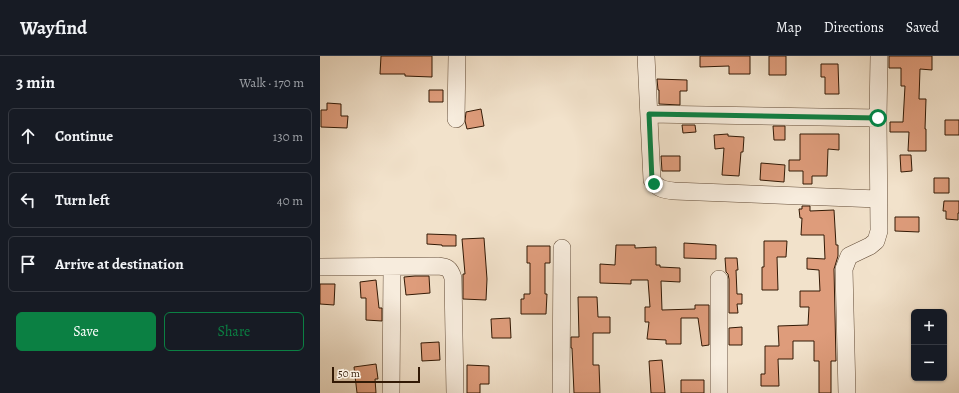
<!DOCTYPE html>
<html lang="en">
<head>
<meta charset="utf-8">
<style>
  :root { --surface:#171b24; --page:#242831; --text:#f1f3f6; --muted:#9ea1a6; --line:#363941; --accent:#0b8043 }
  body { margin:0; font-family:Alegreya,serif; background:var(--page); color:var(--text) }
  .controls { position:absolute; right:12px; bottom:12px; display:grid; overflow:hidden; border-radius:6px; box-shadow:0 1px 3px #0004 }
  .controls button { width:36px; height:36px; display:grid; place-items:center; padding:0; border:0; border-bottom:1px solid var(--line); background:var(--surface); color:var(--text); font:20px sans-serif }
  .scale { position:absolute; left:12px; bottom:10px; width:88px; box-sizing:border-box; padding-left:4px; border:2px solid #321905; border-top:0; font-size:11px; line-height:14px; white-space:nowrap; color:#321905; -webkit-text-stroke:3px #f7ecdd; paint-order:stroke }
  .stop { position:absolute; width:12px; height:12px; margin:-9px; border:3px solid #0b8043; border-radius:50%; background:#fff }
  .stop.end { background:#0b8043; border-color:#fff; box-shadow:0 1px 4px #0008 }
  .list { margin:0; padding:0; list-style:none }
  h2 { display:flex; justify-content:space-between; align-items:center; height:52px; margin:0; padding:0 16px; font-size:17px }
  h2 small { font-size:13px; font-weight:400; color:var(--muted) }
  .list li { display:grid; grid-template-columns:26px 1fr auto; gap:12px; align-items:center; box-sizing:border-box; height:56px; margin:0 8px 8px; padding:0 8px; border:1px solid var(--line); border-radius:6px }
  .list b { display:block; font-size:15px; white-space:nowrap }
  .list em { font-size:13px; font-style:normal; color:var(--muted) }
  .actions { display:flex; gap:8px; padding:12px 16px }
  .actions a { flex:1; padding:9px 0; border:1px solid var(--accent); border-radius:6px; text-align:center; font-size:14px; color:var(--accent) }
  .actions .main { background:var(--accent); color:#fff }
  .icon { flex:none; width:22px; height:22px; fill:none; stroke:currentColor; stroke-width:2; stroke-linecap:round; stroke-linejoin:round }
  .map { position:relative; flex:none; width:639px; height:337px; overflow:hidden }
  header { display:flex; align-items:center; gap:24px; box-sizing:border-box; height:56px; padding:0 20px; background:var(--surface); border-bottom:1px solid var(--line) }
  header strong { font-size:19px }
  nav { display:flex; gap:22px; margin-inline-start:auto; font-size:14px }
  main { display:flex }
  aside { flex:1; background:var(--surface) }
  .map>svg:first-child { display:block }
  .building { fill:#de9c7b; stroke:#321905 }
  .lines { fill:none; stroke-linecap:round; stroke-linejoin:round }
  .minor-casing { stroke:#624b36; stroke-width:18 }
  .minor { stroke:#f7ecdd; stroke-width:17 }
  .route { stroke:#0b8043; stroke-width:5 }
</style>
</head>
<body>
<header>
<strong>Wayfind</strong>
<nav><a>Map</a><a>Directions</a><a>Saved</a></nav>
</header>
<main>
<aside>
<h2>3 min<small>Walk · 170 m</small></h2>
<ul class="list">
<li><svg class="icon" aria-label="ahead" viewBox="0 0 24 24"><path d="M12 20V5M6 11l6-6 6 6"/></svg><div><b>Continue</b></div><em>130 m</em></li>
<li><svg class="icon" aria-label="left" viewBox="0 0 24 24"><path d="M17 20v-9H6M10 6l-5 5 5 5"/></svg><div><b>Turn left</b></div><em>40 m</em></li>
<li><svg class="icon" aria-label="arrive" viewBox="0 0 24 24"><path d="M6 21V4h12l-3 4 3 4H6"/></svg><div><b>Arrive at destination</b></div></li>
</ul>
<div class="actions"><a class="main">Save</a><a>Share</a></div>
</aside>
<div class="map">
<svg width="639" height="337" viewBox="0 0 639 337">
  <rect width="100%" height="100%" fill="#f2e2cb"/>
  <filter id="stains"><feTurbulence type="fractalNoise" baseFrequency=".005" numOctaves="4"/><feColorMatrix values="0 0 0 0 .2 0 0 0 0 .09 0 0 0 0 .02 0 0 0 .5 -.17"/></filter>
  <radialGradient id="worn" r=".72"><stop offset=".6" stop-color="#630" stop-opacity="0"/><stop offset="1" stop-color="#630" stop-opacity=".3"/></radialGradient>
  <!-- building -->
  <path class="building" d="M 61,0 L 112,0 L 112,21 L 85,20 L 85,18 L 60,18 Z
    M 380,0 L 430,0 L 430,18 L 409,18 L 409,10 L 380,11 Z
    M 449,0 L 466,0 L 466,19 L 449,19 Z
    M 569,0 L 612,0 L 612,14 L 600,13 L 599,43 L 606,43 L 605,73 L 606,73 L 606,95 L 588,95 L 589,76 L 570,76 L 570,66 L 583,66 L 585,30 L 581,30 L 581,12 L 569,12 Z
    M 501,8 L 518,8 L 519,38 L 505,38 L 505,21 L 501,21 Z
    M 337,23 L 367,24 L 367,35 L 360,35 L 360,49 L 339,48 L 339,34 L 338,34 Z
    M 109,34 L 123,34 L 123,46 L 109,46 Z
    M 7,47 L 21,48 L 21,60 L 28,60 L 27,72 L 1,71 L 1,54 L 7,54 Z
    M 161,53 L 164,70 L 147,73 L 145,65 L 146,56 Z
    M 625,64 L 639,64 L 639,79 L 625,79 Z
    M 362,69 L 375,69 L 376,76 L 363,77 Z
    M 453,70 L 465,70 L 465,84 L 454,84 Z
    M 408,78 L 408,80 L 424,81 L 423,96 L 421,96 L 419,120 L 402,119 L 404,92 L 395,93 L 394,79 Z
    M 480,78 L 519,78 L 519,94 L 508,93 L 507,120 L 492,120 L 492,128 L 483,128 L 483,115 L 469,115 L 469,104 L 480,104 Z
    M 580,99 L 591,99 L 592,115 L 581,116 Z
    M 341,100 L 360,100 L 360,115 L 342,115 Z
    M 441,107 L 465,109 L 464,126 L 440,124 Z
    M 614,122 L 629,122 L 629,137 L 614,137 Z
    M 624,145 L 639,145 L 639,157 L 638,157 L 638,164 L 626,163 L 626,155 L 623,155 Z
    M 482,150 L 490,150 L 490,155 L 514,154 L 516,189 L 518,189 L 518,200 L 514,213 L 516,305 L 511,305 L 511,337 L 499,337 L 499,305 L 494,305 L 494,285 L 473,285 L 473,303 L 458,303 L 459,330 L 441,330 L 441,318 L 445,318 L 445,290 L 459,290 L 458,270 L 488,269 L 489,251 L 480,251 L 480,235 L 500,235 L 499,214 L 487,213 L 487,202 L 505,203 L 504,179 L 481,179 L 482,162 L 480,162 L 479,153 L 482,153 Z
    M 575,161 L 599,161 L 599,176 L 575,175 Z
    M 107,178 L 136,179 L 136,190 L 122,190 L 122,189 L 107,188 Z
    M 164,182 L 167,223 L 166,244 L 143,243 L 143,218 L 145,218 L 142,183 Z
    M 444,185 L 467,185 L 466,201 L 457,201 L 458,234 L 442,234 L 442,211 L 444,211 Z
    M 364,187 L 396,189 L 396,203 L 364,202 Z
    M 296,189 L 315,189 L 315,192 L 336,191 L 336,209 L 340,209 L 340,211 L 360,212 L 360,226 L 341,225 L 342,254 L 375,253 L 375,249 L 389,249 L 389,289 L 382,290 L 378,262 L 361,262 L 361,288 L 346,288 L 346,284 L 327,283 L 329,266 L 325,266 L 325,251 L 330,251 L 328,224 L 311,224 L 311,228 L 280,227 L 280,208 L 295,209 Z
    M 207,190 L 230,190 L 230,207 L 225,207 L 225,238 L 227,238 L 226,258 L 201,258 L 201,243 L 204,243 L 204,238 L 210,238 L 210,207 L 207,207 Z
    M 405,202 L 417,202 L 418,214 L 416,214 L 417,238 L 422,238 L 422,248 L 417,248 L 418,257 L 409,257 L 409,223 L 408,218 L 406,216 Z
    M 95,220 L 109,220 L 110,237 L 86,239 L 84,221 Z
    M 56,224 L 59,252 L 62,252 L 62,265 L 46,264 L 46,242 L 41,242 L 40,226 Z
    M 0,228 L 15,228 L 14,249 L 0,248 Z
    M 258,241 L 277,241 L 278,261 L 290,261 L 290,277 L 273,277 L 273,309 L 279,309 L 280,337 L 254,337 L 252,292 L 251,292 L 251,281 L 259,281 Z
    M 190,262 L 191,282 L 172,282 L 171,263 Z
    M 422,271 L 422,289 L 409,289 L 409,272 Z
    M 119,286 L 120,304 L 102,305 L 101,287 Z
    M 342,304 L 345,337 L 331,337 L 329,305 Z
    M 56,308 L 58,323 L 55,323 L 56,337 L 37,337 L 34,311 Z
    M 147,309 L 169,310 L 169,328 L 160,328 L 160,337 L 147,337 Z
    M 361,324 L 384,324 L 384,337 L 361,337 Z"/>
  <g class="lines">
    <!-- minor casing -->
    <g class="minor-casing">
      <path id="minor" d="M 326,0 L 332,124 C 337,133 345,134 354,135 L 558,143
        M 329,58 L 558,62
        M 136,63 L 137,0
        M 0,211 L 118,210 C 127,211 130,212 133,222 L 135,337
        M 399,223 L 399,337
        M 71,337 L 72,211
        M 241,337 L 242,192
        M 527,337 L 524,213 L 527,205 L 529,200 L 550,190 L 556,185 L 559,175 L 558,62 L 559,0"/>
    </g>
    <!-- minor -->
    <use href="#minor" class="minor"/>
  </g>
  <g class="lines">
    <!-- route -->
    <path class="route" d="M 334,128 L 332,124 L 329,58 L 558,62"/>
  </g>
  <rect width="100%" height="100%" filter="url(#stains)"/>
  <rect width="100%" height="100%" fill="url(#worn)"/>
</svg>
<div class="controls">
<button>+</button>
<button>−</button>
</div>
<div class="scale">50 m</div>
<div class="stop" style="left:558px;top:62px"></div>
<div class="stop end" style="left:334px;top:128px"></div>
</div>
</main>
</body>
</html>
